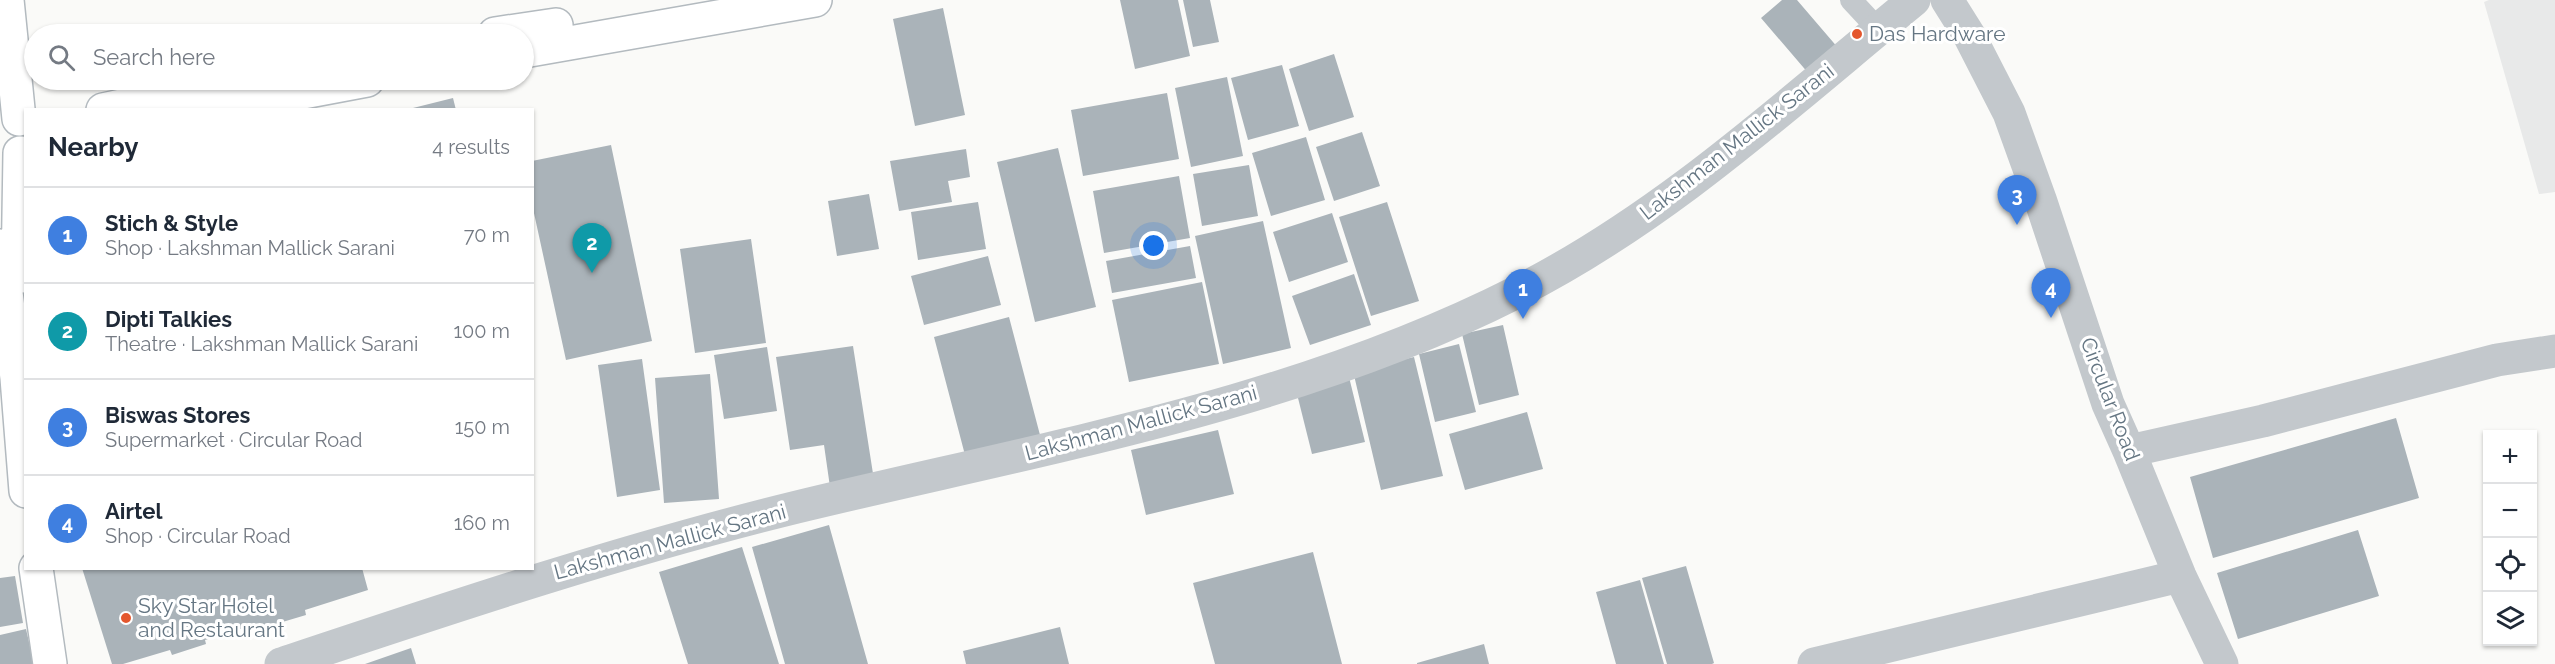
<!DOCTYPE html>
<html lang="en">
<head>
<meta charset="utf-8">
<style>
  :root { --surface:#fff; --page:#f6f6f7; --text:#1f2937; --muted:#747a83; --line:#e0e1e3; --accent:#7c3aed }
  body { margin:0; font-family:Raleway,sans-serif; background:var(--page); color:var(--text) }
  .controls { position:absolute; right:18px; bottom:18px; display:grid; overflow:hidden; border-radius:0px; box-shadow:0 2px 4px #0004 }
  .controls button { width:54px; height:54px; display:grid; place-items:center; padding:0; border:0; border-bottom:2px solid var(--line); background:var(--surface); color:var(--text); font:30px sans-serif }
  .you { position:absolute; left:1154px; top:246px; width:21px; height:21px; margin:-15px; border:4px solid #fff; border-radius:50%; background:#1a73e8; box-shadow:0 0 0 9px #1a73e833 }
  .badge { display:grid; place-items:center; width:39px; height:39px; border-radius:50%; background:var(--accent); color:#fff; font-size:20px; font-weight:700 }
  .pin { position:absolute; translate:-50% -50px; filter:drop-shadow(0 2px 3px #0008) }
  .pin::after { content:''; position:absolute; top:32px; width:21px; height:18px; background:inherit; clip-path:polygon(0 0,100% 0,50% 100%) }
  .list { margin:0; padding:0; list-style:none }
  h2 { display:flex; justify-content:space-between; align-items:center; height:78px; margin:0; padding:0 24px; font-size:26px }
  h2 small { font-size:20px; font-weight:400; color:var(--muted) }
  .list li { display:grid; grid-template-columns:39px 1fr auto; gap:18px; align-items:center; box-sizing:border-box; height:96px; padding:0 24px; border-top:2px solid var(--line) }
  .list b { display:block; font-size:22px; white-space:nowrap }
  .list p { margin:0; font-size:20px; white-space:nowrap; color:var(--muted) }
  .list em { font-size:20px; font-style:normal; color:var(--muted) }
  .icon { flex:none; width:33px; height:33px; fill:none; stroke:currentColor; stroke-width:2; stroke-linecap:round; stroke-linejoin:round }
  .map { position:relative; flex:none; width:2555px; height:664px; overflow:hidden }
  .search { position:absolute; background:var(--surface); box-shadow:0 2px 4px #0004; left:24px; top:24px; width:510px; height:66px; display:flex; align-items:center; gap:15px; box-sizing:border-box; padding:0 21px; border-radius:33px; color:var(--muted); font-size:22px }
  .panel { position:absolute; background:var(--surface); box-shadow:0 2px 4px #0004; left:24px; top:108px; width:510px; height:462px; border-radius:0px }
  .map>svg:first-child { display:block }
  .built { fill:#e8e9e9 }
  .building { fill:#aab3b9 }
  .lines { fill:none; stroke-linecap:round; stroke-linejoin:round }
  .secondary-casing { stroke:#b3babf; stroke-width:36 }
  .lane { stroke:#c3c8cc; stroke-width:22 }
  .street { stroke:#c3c8cc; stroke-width:33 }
  .secondary { stroke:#fff; stroke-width:33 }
  .poi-dot { fill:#e4572e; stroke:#fff; stroke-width:2 }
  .labels { text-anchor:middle; stroke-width:6; stroke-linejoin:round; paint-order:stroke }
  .poi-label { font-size:21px; fill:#657683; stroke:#fff; text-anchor:start }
  .street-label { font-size:21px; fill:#657683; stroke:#fff }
</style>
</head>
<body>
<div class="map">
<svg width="2555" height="664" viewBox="0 0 2555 664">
  <rect width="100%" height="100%" fill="#fafaf8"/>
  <!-- built -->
  <path class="built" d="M 2489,0 L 2555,0 L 2555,192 L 2539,194 L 2484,2 Z"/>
  <!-- building -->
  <path class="building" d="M 1120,0 L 1178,0 L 1190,56 L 1135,69 Z
    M 1183,0 L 1210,0 L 1219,42 L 1193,47 Z
    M 1782,0 L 1797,0 L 1839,49 L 1809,74 L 1761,18 Z
    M 943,8 L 965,115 L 915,126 L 893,19 Z
    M 1334,54 L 1354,117 L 1309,131 L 1289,69 Z
    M 1282,65 L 1299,126 L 1248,140 L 1231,78 Z
    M 1227,77 L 1243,156 L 1191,167 L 1175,88 Z
    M 1167,93 L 1179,159 L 1083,176 L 1071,110 Z
    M 453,98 L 456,110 L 409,110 L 409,109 Z
    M 1362,132 L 1380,186 L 1334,201 L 1316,147 Z
    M 1306,137 L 1325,200 L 1271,216 L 1252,153 Z
    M 611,145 L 652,341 L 566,360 L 532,204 L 532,161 Z
    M 1058,148 L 1096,307 L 1035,322 L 997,162 Z
    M 966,149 L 970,177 L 948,181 L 952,202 L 899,211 L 890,161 Z
    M 1249,165 L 1258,216 L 1202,226 L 1193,174 Z
    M 1179,176 L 1190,238 L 1104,253 L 1093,191 Z
    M 869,194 L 879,249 L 837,256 L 828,201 Z
    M 978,202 L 986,249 L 918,260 L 911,212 Z
    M 1387,202 L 1419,301 L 1371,316 L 1339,217 Z
    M 1332,213 L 1348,262 L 1289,282 L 1273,232 Z
    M 1263,221 L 1291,348 L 1223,364 L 1195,236 Z
    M 751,239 L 766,343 L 695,353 L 680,249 Z
    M 1190,246 L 1196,278 L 1112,293 L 1106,261 Z
    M 988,256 L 1001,305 L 924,325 L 911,276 Z
    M 1354,274 L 1371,325 L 1310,345 L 1292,296 Z
    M 1202,282 L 1219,364 L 1129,382 L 1112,300 Z
    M 1009,317 L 1040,435 L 965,455 L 934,337 Z
    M 1503,325 L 1519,395 L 1479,405 L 1462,334 Z
    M 1459,344 L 1476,412 L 1435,422 L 1419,354 Z
    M 853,346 L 874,480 L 830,487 L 824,445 L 790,450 L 776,357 Z
    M 767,347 L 777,411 L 724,419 L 714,355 Z
    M 1414,357 L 1443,476 L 1381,490 L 1353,371 Z
    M 642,359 L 660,490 L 617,497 L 598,365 Z
    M 710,374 L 719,499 L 664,503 L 655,378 Z
    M 1349,377 L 1365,442 L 1312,454 L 1296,390 Z
    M 1527,412 L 1543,469 L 1465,490 L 1449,434 Z
    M 2396,418 L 2419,498 L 2213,558 L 2190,477 Z
    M 1218,430 L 1234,494 L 1146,515 L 1131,450 Z
    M 829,525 L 868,664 L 785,664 L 752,547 Z
    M 2358,530 L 2379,596 L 2238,639 L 2217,573 Z
    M 742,547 L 779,664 L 688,664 L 659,572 Z
    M 1313,552 L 1342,664 L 1215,664 L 1193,583 Z
    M 1686,566 L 1714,663 L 1712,664 L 1667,664 L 1642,578 Z
    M 82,568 L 362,568 L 368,590 L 305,610 L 306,615 L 259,629 L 257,624 L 205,640 L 206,644 L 172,655 L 170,650 L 123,664 L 112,664 Z
    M 15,576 L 23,623 L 0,627 L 0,578 Z
    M 1640,580 L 1664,664 L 1616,664 L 1596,592 Z
    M 1060,627 L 1069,664 L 966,664 L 963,651 Z
    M 26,629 L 34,664 L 0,664 L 0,635 Z
    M 1484,644 L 1489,664 L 1417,664 L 1417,663 Z
    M 411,648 L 416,664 L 365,664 Z"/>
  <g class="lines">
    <!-- secondary casing -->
    <g class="secondary-casing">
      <path id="secondary" d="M 7,0 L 19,119
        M 495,34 L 556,25
        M 524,51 L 815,0
        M 103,110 L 239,81
        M 208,110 L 367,80
        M 0,246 L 17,378 L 26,491
        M 18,277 L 20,153
        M 36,568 L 50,664"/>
    </g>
    <!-- lane -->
    <path class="lane" d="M 1851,0 L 1878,29"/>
    <!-- street -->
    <path class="street" d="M 1947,0 L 1969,35 L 2009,113 L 2040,199 L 2108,404 L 2129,451 L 2180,576 L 2222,664
      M 2129,451 L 2263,421 L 2497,360 L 2555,351
      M 281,664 C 452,607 622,550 797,507 C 1040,448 1292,406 1517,292 C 1665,217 1787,104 1914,0
      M 1814,664 L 2180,576"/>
    <!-- secondary -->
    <use href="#secondary" class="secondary"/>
  </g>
  <!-- markers -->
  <g class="poi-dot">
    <circle cx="1857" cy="34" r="6"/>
    <circle cx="126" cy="618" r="6"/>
  </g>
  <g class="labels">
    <!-- poi labels -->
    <g class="poi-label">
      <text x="1869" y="41">Das Hardware</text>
      <text x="138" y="613">Sky Star Hotel<tspan x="138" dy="24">and Restaurant</tspan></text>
    </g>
    <!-- street labels -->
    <g class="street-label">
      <text transform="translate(1737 142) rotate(-38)" y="7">Lakshman Mallick Sarani</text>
      <text transform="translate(2110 399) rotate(69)" y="7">Circular Road</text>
      <text transform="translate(1141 423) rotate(-15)" y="7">Lakshman Mallick Sarani</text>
      <text transform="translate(670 542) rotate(-15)" y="7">Lakshman Mallick Sarani</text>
    </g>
  </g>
</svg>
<div class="controls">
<button>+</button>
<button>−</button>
<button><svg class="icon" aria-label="locate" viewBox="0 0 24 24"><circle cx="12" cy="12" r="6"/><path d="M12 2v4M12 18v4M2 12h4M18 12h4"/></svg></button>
<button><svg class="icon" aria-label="layers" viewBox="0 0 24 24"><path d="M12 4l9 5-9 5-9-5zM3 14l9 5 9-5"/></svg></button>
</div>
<div class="you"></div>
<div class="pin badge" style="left:1523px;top:319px;background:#3f7fe0">1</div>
<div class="pin badge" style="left:592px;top:273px;background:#0f9aa8">2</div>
<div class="pin badge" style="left:2017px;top:225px;background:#3f7fe0">3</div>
<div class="pin badge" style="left:2051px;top:318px;background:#3f7fe0">4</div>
<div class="search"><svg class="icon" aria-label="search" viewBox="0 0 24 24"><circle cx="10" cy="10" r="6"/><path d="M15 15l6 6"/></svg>Search here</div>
<section class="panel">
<h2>Nearby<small>4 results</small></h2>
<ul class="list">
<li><span class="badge" style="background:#3f7fe0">1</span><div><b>Stich &amp; Style</b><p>Shop · Lakshman Mallick Sarani</p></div><em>70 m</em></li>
<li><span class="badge" style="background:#0f9aa8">2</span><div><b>Dipti Talkies</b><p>Theatre · Lakshman Mallick Sarani</p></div><em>100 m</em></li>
<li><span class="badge" style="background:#3f7fe0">3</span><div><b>Biswas Stores</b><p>Supermarket · Circular Road</p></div><em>150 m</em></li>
<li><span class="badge" style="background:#3f7fe0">4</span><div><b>Airtel</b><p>Shop · Circular Road</p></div><em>160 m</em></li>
</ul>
</section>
</div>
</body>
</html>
